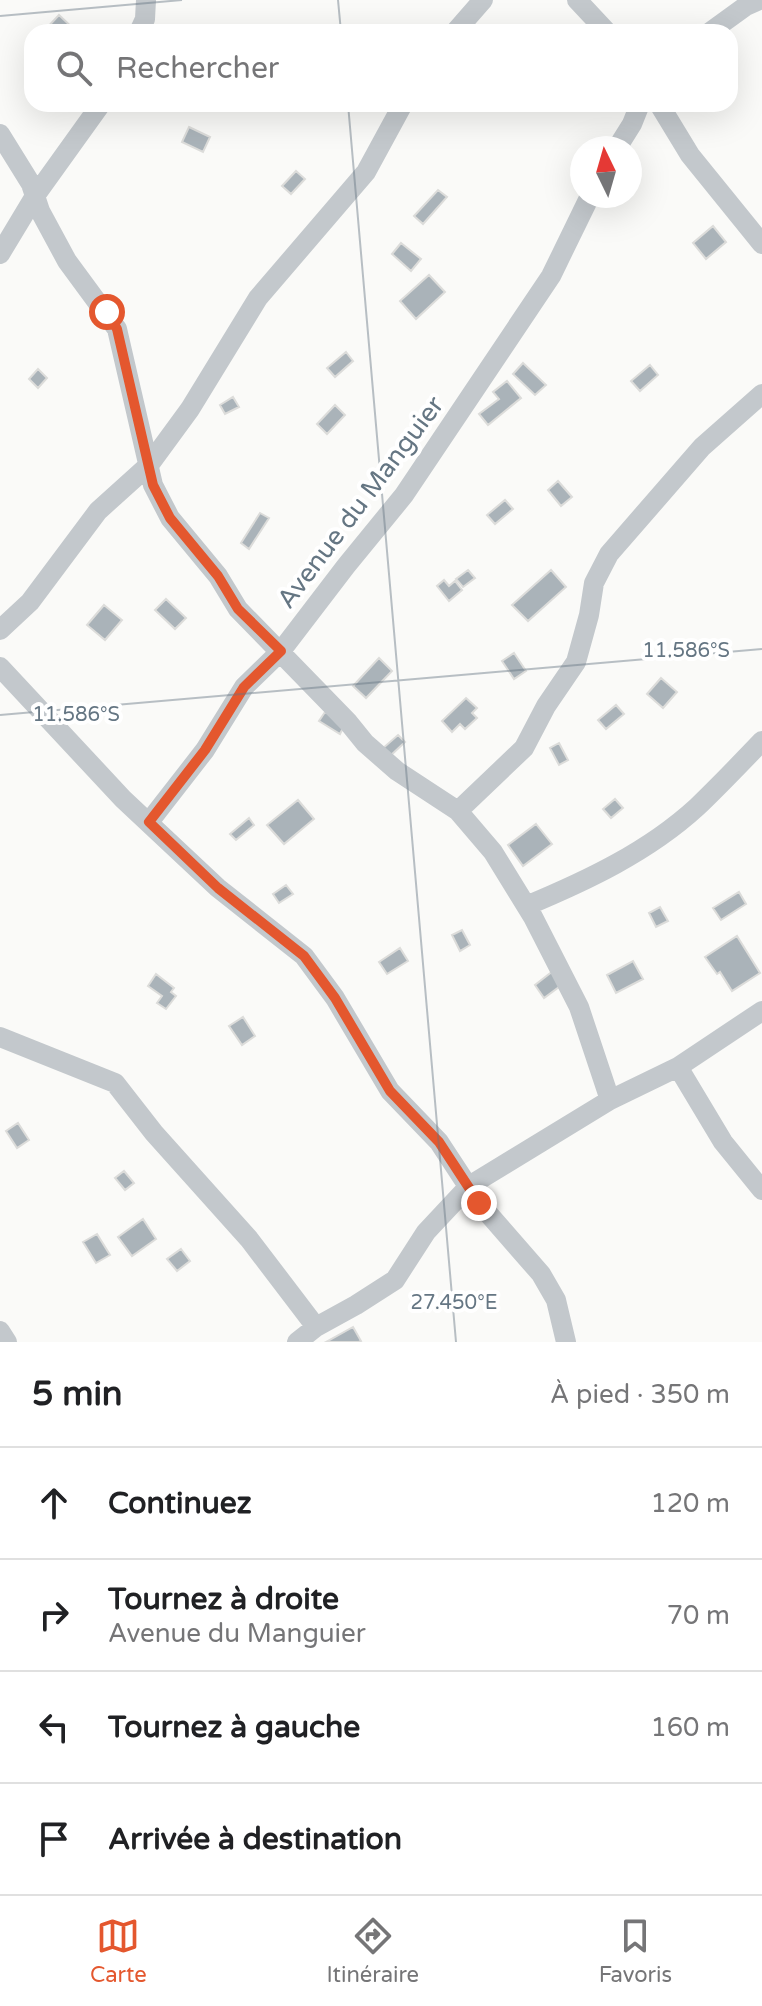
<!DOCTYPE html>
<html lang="fr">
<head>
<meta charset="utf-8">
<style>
  :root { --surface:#fff; --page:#f6f6f6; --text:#202124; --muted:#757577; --line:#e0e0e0; --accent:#e4572e }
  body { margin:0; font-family:"Varela Round",sans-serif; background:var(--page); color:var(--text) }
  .compass { position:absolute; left:570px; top:136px; width:72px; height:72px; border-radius:50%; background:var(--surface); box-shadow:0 8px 32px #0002; rotate:355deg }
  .stop { position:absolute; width:24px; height:24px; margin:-18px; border:6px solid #e4572e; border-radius:50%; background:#fff }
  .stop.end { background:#e4572e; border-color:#fff; box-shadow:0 2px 8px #0008 }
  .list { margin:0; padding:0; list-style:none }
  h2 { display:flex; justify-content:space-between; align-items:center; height:104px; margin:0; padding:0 32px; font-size:34px }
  h2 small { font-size:26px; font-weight:400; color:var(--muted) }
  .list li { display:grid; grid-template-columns:52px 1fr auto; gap:24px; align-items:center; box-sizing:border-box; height:112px; padding:0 32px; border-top:2px solid var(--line) }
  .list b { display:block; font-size:30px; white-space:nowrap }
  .list p { margin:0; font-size:26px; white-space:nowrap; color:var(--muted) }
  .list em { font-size:26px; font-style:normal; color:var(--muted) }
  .icon { flex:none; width:44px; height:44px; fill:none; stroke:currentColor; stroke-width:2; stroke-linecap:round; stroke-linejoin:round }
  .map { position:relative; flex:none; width:762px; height:1342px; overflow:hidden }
  .search { position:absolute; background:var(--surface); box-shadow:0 8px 32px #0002; left:24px; right:24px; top:24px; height:88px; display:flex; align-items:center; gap:20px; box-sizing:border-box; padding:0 28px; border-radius:24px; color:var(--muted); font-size:30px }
  .sheet { height:552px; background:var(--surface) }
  nav { display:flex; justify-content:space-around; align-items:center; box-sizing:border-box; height:112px; border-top:2px solid var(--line); background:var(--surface); font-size:22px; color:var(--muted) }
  nav a { display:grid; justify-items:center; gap:4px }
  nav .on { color:var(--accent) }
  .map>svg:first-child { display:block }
  .building { fill:#aab3b9; stroke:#dcdcda; stroke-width:2 }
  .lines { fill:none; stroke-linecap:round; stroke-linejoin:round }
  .minor { stroke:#c3c8cc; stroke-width:20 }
  .route { stroke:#e4572e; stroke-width:10 }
  .ticks { fill:none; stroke:#657683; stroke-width:2; stroke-opacity:0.45 }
  .labels { text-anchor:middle; stroke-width:8; stroke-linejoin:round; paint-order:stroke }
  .street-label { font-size:26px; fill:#657683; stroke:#fff }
  .ticks-label { font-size:20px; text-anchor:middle; fill:#657683; stroke:#fff; stroke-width:8; stroke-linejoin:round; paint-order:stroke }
</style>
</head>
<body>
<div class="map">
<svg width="762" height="1342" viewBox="0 0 762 1342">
  <rect width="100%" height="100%" fill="#fafaf8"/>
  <!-- building -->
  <path class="building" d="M 59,15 L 77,32 L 43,32 Z
    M 189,127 L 210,137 L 203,152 L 182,142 Z
    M 296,171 L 305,179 L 291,194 L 282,186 Z
    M 438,190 L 447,197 L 423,224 L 414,216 Z
    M 713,226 L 726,242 L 706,259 L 693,243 Z
    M 401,243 L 421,259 L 411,271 L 392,254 Z
    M 429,275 L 445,292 L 416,319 L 400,301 Z
    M 346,352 L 353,361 L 335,377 L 327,368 Z
    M 523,363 L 546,385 L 535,395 L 513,374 Z
    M 650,365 L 658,375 L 640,391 L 631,381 Z
    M 38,369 L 47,378 L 38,388 L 29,379 Z
    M 507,381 L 521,398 L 488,425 L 479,414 L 499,399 L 493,392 Z
    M 233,397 L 239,407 L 225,414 L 220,405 Z
    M 335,405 L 345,415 L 327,434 L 317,424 Z
    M 558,481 L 572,497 L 561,506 L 548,490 Z
    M 505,500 L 513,509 L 495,524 L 487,515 Z
    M 260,513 L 269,518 L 249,549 L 241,543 Z
    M 468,570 L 475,578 L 463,587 L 456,579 Z
    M 551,570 L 566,587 L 528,621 L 512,605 Z
    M 444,580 L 449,586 L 455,581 L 462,590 L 449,601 L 437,586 Z
    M 166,599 L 186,618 L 175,629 L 155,610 Z
    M 104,605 L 122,620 L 105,640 L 87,625 Z
    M 514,653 L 526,671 L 514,679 L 502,661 Z
    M 379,658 L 392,671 L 366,698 L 353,686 Z
    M 661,678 L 677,692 L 663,708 L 647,694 Z
    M 466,698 L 477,708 L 472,713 L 477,718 L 465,729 L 460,724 L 452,732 L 442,721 Z
    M 616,705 L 624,714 L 606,729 L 598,720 Z
    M 325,712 L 345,724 L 340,734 L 319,721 Z
    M 398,735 L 405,742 L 389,757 L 382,749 Z
    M 559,743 L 568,760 L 559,765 L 550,748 Z
    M 615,799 L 623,808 L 611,818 L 603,809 Z
    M 298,800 L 314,819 L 284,844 L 267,825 Z
    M 249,818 L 254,825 L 236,840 L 230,834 Z
    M 536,824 L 552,844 L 523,866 L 508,845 Z
    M 286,885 L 293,894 L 279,903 L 273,894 Z
    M 739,892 L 746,904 L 721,920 L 713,908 Z
    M 660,907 L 668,921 L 656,927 L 649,913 Z
    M 462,930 L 470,945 L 460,951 L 452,935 Z
    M 737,936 L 760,973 L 732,991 L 720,972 L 717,974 L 705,957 Z
    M 400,948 L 408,961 L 387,974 L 379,962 Z
    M 633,961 L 643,979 L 616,993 L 607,975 Z
    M 553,971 L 563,984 L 544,998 L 535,985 Z
    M 156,974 L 174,988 L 171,992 L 176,996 L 166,1009 L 157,1003 L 162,996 L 148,986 Z
    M 243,1017 L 255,1036 L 242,1045 L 229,1026 Z
    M 18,1123 L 29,1140 L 17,1148 L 6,1131 Z
    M 124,1171 L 134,1183 L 125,1190 L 115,1178 Z
    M 143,1219 L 156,1239 L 132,1256 L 118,1237 Z
    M 97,1234 L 110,1255 L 96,1263 L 83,1242 Z
    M 181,1249 L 190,1261 L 177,1271 L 167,1259 Z
    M 353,1327 L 361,1341 L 359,1342 L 326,1342 Z"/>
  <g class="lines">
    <!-- minor -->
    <path class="minor" d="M 577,0 L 607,32
      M 139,32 L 145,19 L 146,0
      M 455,32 L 483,0
      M 710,32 L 746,6 L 759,0
      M 659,104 L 690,155 L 762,244
      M 0,134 L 31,184 L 40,211 L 67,261 L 117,329 L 153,485 L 170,518 L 218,576 L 238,609 L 348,722 L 365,743 L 397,771 L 458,811 L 493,852 L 533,917 L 579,1007 L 610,1100
      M 617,148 L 632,124 L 640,104
      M 0,254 L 35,196 L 101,104
      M 0,630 L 30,602 L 98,511 L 149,465 L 190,409 L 258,298 L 366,172 L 403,104
      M 0,667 L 123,799 L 218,888 L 304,956 L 335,998 L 390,1091 L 439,1142 L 479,1203 L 541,1274 L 556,1300 L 566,1342
      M 458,811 L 524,748 L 546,706 L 576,662 L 589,615 L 594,583 L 609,554 L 702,447 L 762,394
      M 149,822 L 205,750 L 244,687 L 281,651 L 346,566 L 404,495 L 551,276 L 590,196
      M 526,906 C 586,881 648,852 697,807 C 719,786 741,763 762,741
      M 0,1037 L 115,1083 L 154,1133 L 249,1239 L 316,1327
      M 678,1067 L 723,1142 L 762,1190
      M 0,1331 L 7,1342
      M 297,1342 L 316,1327 L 356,1305 L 395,1280 L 426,1232 L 469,1186 L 610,1100 L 678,1067 L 762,1011"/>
  </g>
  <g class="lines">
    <!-- route -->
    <path class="route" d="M 107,312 L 117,329 L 153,485 L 170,518 L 218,576 L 238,609 L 281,651 L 244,687 L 205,750 L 149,822 L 218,888 L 304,956 L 335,998 L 390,1091 L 439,1142 L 479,1203"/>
  </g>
  <!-- ticks -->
  <path class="ticks" d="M 338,0 L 341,32M 0,16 L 182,0M 348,104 L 456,1342M 0,715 L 762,649"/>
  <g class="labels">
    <!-- street labels -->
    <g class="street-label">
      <text transform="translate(360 502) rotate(-53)" y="9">Avenue du Manguier</text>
    </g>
  </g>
  <g class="ticks-label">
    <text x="686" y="657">11.586°S</text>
    <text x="76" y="721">11.586°S</text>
    <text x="454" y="1309">27.450°E</text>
  </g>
</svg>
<svg class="compass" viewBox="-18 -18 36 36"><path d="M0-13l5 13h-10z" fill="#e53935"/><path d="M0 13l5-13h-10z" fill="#757577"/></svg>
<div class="stop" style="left:107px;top:312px"></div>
<div class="stop end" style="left:479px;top:1203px"></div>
<div class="search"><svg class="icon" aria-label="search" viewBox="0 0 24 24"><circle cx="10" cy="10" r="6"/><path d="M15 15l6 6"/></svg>Rechercher</div>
</div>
<section class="sheet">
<h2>5 min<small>À pied · 350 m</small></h2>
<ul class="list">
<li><svg class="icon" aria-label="ahead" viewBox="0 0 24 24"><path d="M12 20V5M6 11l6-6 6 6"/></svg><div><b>Continuez</b></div><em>120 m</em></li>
<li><svg class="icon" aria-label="right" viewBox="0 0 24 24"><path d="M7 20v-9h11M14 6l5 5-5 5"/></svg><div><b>Tournez à droite</b><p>Avenue du Manguier</p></div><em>70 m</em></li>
<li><svg class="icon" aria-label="left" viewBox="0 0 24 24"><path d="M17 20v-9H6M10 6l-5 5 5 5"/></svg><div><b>Tournez à gauche</b></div><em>160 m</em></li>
<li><svg class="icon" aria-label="arrive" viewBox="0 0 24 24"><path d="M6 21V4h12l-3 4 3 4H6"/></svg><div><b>Arrivée à destination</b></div></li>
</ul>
</section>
<nav>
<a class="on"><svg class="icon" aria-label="map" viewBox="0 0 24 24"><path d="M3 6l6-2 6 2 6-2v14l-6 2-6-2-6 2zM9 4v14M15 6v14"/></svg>Carte</a>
<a><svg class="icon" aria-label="directions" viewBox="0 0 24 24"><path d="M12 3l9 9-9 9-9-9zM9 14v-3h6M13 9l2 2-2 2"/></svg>Itinéraire</a>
<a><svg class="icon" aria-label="saved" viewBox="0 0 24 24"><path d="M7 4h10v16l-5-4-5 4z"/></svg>Favoris</a>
</nav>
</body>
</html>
